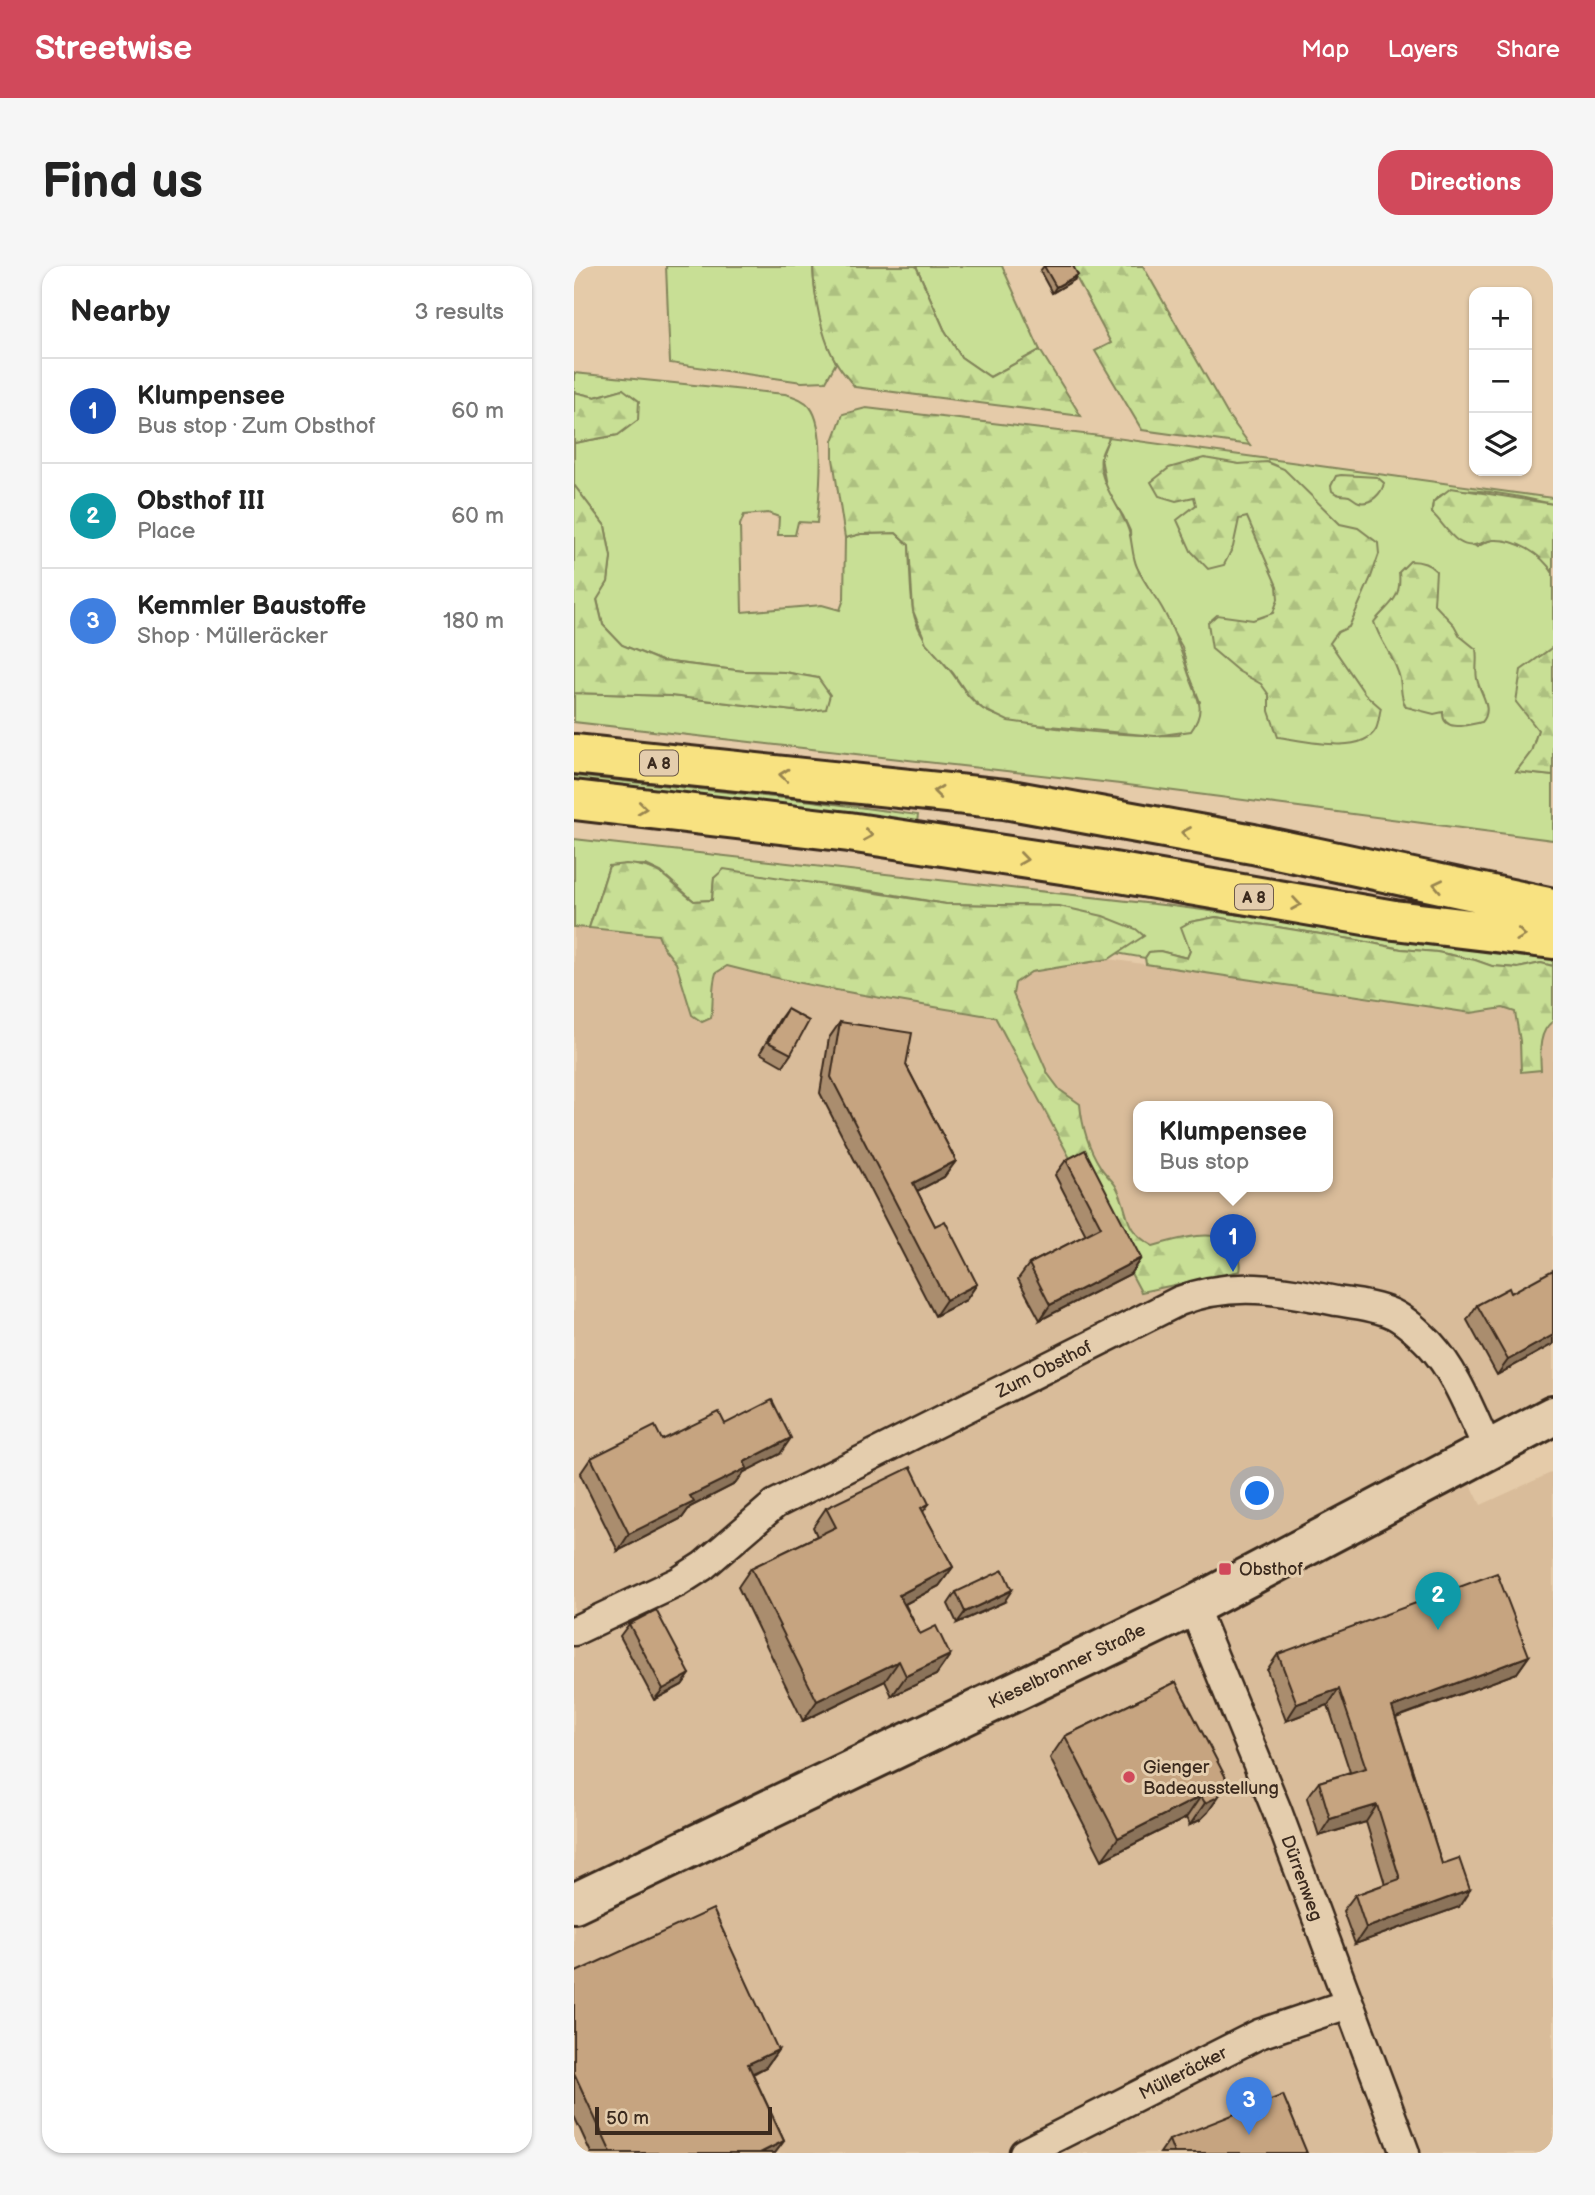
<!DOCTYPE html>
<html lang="en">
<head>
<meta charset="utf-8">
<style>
  :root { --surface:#fff; --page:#f6f6f6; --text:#222; --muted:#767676; --line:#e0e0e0; --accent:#d1495b }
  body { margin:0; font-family:"Balsamiq Sans",sans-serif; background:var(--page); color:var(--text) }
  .controls { position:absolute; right:21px; top:21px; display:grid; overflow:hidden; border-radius:14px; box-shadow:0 2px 5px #0004 }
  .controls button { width:63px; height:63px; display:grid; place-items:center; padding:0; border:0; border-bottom:2px solid var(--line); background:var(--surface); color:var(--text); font:35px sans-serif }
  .scale { position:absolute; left:21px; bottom:18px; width:177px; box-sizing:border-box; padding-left:7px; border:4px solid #3b2a1e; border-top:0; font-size:19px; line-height:24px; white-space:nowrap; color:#3b2a1e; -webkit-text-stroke:5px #e4cdad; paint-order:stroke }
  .you { position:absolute; left:684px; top:1228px; width:24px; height:24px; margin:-18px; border:5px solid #fff; border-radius:50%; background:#1a73e8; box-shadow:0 0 0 10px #1a73e833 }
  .badge { display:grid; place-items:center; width:46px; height:46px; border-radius:50%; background:var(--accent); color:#fff; font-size:23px; font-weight:700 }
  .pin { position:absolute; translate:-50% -58px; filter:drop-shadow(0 2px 4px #0008) }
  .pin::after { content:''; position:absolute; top:37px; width:24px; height:21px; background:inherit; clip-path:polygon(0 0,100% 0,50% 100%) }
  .popup { position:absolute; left:559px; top:835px; width:200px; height:91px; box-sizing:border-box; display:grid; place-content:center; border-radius:14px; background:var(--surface); filter:drop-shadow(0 2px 5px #0005); font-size:23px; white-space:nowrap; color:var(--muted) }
  .popup b { font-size:26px; color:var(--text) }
  .popup::after { content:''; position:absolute; left:50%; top:100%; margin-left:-14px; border:14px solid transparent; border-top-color:var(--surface) }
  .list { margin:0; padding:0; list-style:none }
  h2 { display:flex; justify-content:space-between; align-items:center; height:91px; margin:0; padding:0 28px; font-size:30px }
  h2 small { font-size:23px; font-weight:400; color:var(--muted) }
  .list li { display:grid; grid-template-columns:46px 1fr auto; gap:21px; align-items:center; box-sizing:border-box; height:105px; padding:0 28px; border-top:2px solid var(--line) }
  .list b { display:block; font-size:26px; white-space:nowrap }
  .list p { margin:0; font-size:23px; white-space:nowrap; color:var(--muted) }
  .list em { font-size:23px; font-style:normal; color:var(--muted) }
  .icon { flex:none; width:38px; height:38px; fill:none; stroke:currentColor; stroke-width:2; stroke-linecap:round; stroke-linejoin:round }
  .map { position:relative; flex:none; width:979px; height:1887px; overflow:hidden; border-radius:21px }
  header { display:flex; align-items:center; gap:42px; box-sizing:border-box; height:98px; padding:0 35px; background:var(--accent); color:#fff }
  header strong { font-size:33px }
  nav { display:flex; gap:38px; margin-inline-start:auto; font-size:24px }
  .intro { display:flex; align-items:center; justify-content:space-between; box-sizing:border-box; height:168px; padding:0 42px }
  h1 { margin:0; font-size:49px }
  .button { padding:18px 32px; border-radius:21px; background:var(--accent); color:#fff; font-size:24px; font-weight:700 }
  main { display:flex; gap:42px; padding:0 42px }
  aside { flex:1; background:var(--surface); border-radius:21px; box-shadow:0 2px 5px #0004 }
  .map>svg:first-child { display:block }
  .built { fill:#d9bc9a; fill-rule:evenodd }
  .grass { fill:#c8df95; stroke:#82845a; stroke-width:2 }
  .forest { fill:url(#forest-firs); stroke:#82845a; stroke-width:2 }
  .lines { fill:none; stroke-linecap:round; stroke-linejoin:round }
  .street-casing { stroke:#3b2a1e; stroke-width:33 }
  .secondary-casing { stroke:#3b2a1e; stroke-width:44 }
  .highway-casing { stroke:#3b2a1e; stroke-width:44 }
  .street { stroke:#e4cdad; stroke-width:28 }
  .secondary { stroke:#e4cdad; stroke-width:38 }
  .highway { stroke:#f8e281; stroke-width:38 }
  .wall { fill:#aa8d6e; stroke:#3b2a1e; stroke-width:2 }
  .shaded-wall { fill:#8b735a; stroke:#3b2a1e; stroke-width:2 }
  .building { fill:#c6a480; stroke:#3b2a1e; stroke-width:2 }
  .oneway { stroke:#9a8650 }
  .poi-dot { fill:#d1495b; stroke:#e4cdad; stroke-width:2.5 }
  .labels { text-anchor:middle; stroke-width:6; stroke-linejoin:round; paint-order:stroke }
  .shield { fill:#e4cdad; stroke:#6e5b49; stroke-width:2 }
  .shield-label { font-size:16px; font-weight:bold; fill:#3b2a1e }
  .street-label { font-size:18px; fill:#3b2a1e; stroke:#e4cdad }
  .poi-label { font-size:18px; fill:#3b2a1e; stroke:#e4cdad; text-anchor:start }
</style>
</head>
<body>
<header>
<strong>Streetwise</strong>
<nav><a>Map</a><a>Layers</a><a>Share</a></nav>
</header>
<div class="intro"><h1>Find us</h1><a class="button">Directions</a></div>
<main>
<aside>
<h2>Nearby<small>3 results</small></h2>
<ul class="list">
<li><span class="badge" style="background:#1a4fb4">1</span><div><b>Klumpensee</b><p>Bus stop · Zum Obsthof</p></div><em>60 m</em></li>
<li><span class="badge" style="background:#0f9aa8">2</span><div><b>Obsthof III</b><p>Place</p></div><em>60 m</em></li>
<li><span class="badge" style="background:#3f7fe0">3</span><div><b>Kemmler Baustoffe</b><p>Shop · Mülleräcker</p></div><em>180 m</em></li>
</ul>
</aside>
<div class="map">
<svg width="979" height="1887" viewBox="0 0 979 1887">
  <defs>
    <pattern id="forest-firs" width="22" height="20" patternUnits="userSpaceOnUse" patternTransform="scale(1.75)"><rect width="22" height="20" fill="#c8df95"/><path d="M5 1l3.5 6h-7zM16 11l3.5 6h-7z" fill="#adc080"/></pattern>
  </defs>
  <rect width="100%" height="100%" fill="#e5cba9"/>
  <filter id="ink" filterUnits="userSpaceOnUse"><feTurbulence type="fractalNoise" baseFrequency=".0143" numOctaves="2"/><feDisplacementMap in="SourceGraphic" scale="14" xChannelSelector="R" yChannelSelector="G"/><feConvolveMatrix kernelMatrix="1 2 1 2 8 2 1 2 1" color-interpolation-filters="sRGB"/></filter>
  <g filter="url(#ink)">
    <!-- built -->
    <path class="built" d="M 0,661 L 84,669 L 89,681 L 102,697 L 118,749 L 140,735 L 138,719 L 142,706 L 153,700 L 182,708 L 265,725 L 421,751 L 439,728 L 441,717 L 457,706 L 535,693 L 897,747 L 929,742 L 941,746 L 946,775 L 948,806 L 967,804 L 968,772 L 971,760 L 979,755 L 979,1124 L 881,1186 L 907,1239 L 979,1206 L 979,1887 L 0,1887 ZM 564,840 L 754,840 L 754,920 L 564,920 Z"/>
    <!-- grass -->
    <path class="grass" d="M 92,0 L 239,0 C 240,34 250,65 262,97 L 252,115 L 228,116 L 96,97 Z
      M 342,0 L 428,0 L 466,84 L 416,111 L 387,91 L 370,63 Z
      M 0,107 L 211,128 C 220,130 230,133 236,141 C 253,162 245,230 243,257 L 224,256 L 221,269 L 204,269 L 205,251 L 194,247 L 170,249 L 166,259 L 168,346 L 248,339 L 266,344 L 270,333 L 271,272 L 287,268 L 322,267 L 335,279 C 336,300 336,323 339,344 C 343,368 359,385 375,403 C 386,416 394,434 409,443 C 441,464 565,471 605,469 L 626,436 L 614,405 L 608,381 L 562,300 L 557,285 L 556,265 L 549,250 L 533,225 L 527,192 L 535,171 L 979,232 L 979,238 C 956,234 853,205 858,247 L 903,281 C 907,279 913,275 918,274 C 941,271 968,288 979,307 L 979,381 L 947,405 L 964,464 L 957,486 L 943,506 L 979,510 L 979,574 L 546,518 L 0,456 L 0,427 L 97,430 L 228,446 L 244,412 L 210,406 L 170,405 L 88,395 L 48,379 L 29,359 L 23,333 L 34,316 L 37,291 L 31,260 L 0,219 L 0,177 L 44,169 L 49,123 L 21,131 L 0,126 Z
      M 0,510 L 238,535 L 344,549 L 343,556 L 0,519 Z
      M 0,573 L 598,640 L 979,690 L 979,700 L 967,697 L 944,702 L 917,700 L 901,694 L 863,686 L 827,683 L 783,674 L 642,651 L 616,656 L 611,670 L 616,685 L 613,692 L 586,685 L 575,686 L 571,692 L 542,687 L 569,670 L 485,640 L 372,638 L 299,625 L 228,616 L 140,612 L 138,634 L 120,635 L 87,606 L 72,599 L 35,600 L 15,662 L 0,661 Z"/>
    <!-- forest -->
    <path class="forest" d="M 239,0 L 342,0 L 370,63 L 387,91 L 416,111 L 466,84 L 507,150 L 281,121 C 275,114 269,107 264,99 C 247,74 240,29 239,0 Z
      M 496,0 L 569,0 L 654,149 L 676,179 L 568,164 L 521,85 L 537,77 Z
      M 49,123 L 65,135 L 64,154 L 44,169 L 0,177 L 0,126 L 21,131 Z
      M 292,142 L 535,171 C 533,177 528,185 527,191 C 523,214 545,240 553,260 C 559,273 557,288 563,301 C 569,316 580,328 588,342 C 600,363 607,384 614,406 C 622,431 634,441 617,465 L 581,470 L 464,459 L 434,455 L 409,443 L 394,429 L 379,407 L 352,377 L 339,345 L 335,279 L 322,267 L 287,268 L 271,272 L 259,193 L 259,175 L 269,148 Z
      M 630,192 L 665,198 L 693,196 L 710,203 L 766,258 L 784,262 L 804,277 L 805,288 L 797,311 L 775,361 L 764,366 L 756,377 L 791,428 L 807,442 C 805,448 805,457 802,463 C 788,490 728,474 704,471 L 695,445 L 695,429 L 687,418 L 664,405 L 638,383 L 634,357 L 643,349 L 679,354 L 699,347 L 704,333 L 703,320 L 673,251 L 665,253 L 659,281 L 650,299 L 634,303 L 617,285 L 603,254 L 622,239 L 620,231 L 602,235 L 585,230 L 577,216 L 595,202 Z
      M 767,209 L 803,211 L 810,217 C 808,227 797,239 785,236 C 781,235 778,231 775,230 C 767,228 765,231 758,225 L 757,220 L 762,210 Z
      M 0,219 L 31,260 L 37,291 L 34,316 L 23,334 L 29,359 L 48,379 L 87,395 L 170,405 L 210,406 L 244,412 L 256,429 L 252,443 L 228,446 L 97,430 L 0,427 Z
      M 877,222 L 979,238 L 979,307 C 968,288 942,273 920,274 C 906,275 899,285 884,275 C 874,268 867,255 858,247 L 859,236 Z
      M 836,295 C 846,295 855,297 862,305 L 860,338 L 880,359 L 886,370 L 902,383 C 904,393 901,403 903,413 C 906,428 920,442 908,456 C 894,459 868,467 869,446 L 860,448 L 832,441 C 826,431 828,424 826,413 C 822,393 806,376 800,356 C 815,337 828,334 825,306 Z
      M 979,381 L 979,510 L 942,506 L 957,486 L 964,464 L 942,436 L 947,404 Z
      M 52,598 C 90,600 92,615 120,635 L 138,634 L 140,612 L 150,603 L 372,638 L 485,640 L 529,650 L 562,663 L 570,670 L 535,693 L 457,706 L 441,717 L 439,728 L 474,808 L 486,824 L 506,838 C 508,860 514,881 526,900 C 530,908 539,914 543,922 C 557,949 547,962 579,980 C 596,975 627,966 644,971 C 651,973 656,980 661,985 C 666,991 668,997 666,1005 L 567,1026 L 421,751 C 332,736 241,723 153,700 L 142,707 C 137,722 140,737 137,752 L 128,756 L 118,749 L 102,697 L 89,681 L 84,669 L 15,662 L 35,600 Z
      M 642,651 L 783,674 L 827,683 L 863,686 L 901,694 L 918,700 L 944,702 L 967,697 L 979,700 L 979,755 C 964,766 966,786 967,804 L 947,806 L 946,775 L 941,746 L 929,742 L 897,747 L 572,698 L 571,692 L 575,686 L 586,685 L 613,692 L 616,685 L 607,661 L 616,656 Z"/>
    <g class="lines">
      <!-- street casing -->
      <g class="street-casing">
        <path id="street" d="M 619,1340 L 703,1545 L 831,1887
          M 0,1365 L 104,1316 L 129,1300 L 201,1238 L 605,1035 C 659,1014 707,1024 762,1035 C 781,1038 802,1040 819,1048 C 833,1055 845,1067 856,1078 C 883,1107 898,1150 915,1185
          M 450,1887 L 685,1768 L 774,1738"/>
      </g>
      <!-- secondary casing -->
      <g class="secondary-casing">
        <path id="secondary" d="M 0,1637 L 619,1340 L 979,1150"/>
      </g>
      <!-- highway casing -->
      <g class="highway-casing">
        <path id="highway" d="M 0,488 L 431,533 L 679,578 L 979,642
          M 0,534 L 275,566 L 528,604 L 820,654 L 979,673"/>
      </g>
      <!-- street -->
      <use href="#street" class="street"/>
      <!-- secondary -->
      <use href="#secondary" class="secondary"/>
      <!-- highway -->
      <use href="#highway" class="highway"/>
    </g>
    <!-- wall -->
    <path class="wall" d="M 470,0 L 500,14 L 478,27 L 466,5 Z
      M 213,743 L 217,788 L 209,800 L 186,787 L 205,754 Z
      M 266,756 L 332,799 L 382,895 L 370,911 L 343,925 L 361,960 L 403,1018 L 392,1034 L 361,1050 L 246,827 L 255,772 Z
      M 492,894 L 567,992 L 556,1008 L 466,1054 L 444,1013 L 455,998 L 512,969 L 481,909 Z
      M 937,1027 L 979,1078 L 923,1109 L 893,1054 L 903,1039 Z
      M 151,1158 L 206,1188 L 170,1206 L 161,1218 L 116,1241 L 108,1252 L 44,1285 L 6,1208 L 17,1192 Z
      M 355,1238 L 349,1246 L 379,1301 L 365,1320 L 331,1338 L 346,1368 L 376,1389 L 362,1409 L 318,1430 L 311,1415 L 229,1455 L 164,1321 L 177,1302 L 243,1270 L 239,1261 L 252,1242 Z
      M 382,1326 L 430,1336 L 383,1357 L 374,1338 Z
      M 55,1358 L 116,1408 L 108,1419 L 80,1434 L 46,1370 Z
      M 704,1388 L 955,1390 L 943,1407 L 822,1452 L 868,1598 L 885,1641 L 781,1678 L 769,1645 L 781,1629 L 811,1618 L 792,1556 L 745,1570 L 733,1532 L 745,1516 L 776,1506 L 754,1439 L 712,1455 L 693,1404 Z
      M 602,1416 L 634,1546 L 626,1554 L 616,1559 L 612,1552 L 528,1594 L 476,1492 L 491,1470 Z
      M 0,1707 L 204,1784 L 192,1801 L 179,1808 L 210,1875 L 201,1887 L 17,1887 L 0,1850 Z
      M 595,1874 L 733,1887 L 586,1887 Z"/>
    <!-- shaded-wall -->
    <path class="shaded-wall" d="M 504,9 L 500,14 L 478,27 L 482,21 Z
      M 382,895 L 370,911 L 328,933 L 339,917 Z
      M 567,992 L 556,1008 L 466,1054 L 476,1039 Z
      M 403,1018 L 392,1034 L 361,1050 L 372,1034 Z
      M 979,1069 L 979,1078 L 923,1109 L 934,1094 Z
      M 217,1172 L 206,1188 L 170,1206 L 161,1218 L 116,1241 L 108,1252 L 44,1285 L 55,1268 L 170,1196 Z
      M 379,1301 L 365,1320 L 312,1348 L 325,1329 Z
      M 438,1324 L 430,1336 L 383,1357 L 391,1346 Z
      M 376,1389 L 362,1409 L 318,1430 L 332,1410 Z
      M 955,1390 L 943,1407 L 807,1457 L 818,1441 Z
      M 325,1395 L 311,1415 L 229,1455 L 243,1435 Z
      M 116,1408 L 108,1419 L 80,1434 L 89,1423 Z
      M 765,1423 L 754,1439 L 712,1455 L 723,1438 Z
      M 649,1524 L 634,1546 L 626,1554 L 616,1559 L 631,1537 Z
      M 627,1530 L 612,1552 L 528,1594 L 544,1572 Z
      M 803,1539 L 792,1556 L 745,1570 L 756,1553 Z
      M 896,1624 L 885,1641 L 781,1678 L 792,1662 Z
      M 204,1784 L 192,1801 L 162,1815 L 174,1798 Z
      M 210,1875 L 201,1887 L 186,1887 Z"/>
    <!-- building -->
    <path class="building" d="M 470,0 L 499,0 L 504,9 L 482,21 Z
      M 213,743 L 235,755 L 217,788 L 194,776 Z
      M 266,756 L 338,767 L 332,799 L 382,895 L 339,917 L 361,960 L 371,955 L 403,1018 L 372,1034 L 257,811 Z
      M 511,884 L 567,992 L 476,1039 L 455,998 L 527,961 L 492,894 Z
      M 979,1004 L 979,1069 L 934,1094 L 903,1039 L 935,1022 L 937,1027 Z
      M 198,1134 L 217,1172 L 170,1196 L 173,1202 L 116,1230 L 120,1236 L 55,1268 L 17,1192 L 81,1160 L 88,1174 L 145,1146 L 151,1158 Z
      M 337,1201 L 355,1238 L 347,1242 L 379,1301 L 325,1329 L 346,1368 L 362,1360 L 376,1389 L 332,1410 L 325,1395 L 243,1435 L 177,1302 L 262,1261 L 252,1242 Z
      M 429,1304 L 438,1324 L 391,1346 L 382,1326 Z
      M 923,1307 L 955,1390 L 818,1441 L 868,1598 L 885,1592 L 896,1624 L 792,1662 L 781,1629 L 826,1613 L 803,1539 L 756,1553 L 745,1516 L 792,1502 L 765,1423 L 723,1438 L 704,1388 Z
      M 82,1344 L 116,1408 L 89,1423 L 55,1358 Z
      M 602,1416 L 652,1512 L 649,1524 L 642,1532 L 631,1537 L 627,1530 L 544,1572 L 491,1470 Z
      M 139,1643 L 204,1784 L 174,1798 L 210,1875 L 186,1887 L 37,1887 L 0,1807 L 0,1707 Z
      M 709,1829 L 733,1887 L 600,1887 L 595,1874 Z"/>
    <!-- one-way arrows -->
    <defs><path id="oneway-chevron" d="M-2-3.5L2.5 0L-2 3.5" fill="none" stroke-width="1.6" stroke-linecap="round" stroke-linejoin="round" transform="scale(1.75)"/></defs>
    <g class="oneway">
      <use href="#oneway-chevron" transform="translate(210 509) rotate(-174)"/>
      <use href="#oneway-chevron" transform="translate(364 526) rotate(-174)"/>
      <use href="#oneway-chevron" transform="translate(68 542) rotate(7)"/>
      <use href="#oneway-chevron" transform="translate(612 567) rotate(-170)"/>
      <use href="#oneway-chevron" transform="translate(294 569) rotate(9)"/>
      <use href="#oneway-chevron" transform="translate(449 593) rotate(8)"/>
      <use href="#oneway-chevron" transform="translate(864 619) rotate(-168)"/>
      <use href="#oneway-chevron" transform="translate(722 638) rotate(9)"/>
      <use href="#oneway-chevron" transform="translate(947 669) rotate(7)"/>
    </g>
  </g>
  <!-- markers -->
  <g class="poi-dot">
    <rect x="644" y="1296" width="14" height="14" rx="3.5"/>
    <circle cx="555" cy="1511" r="7"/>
  </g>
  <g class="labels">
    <!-- shield labels -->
    <g class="shield">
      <rect x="66" y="484.5" width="38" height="25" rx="5"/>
      <rect x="661" y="618.5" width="38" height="25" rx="5"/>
    </g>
    <g class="shield-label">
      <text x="85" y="503">A 8</text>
      <text x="680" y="637">A 8</text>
    </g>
    <!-- street labels -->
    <g class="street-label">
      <text transform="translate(470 1103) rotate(-27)" y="6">Zum Obsthof</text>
      <text transform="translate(493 1400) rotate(-26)" y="6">Kieselbronner Straße</text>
      <text transform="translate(728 1612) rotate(70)" y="6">Dürrenweg</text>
      <text transform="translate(609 1807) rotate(-27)" y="6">Mülleräcker</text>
    </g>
    <!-- poi labels -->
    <g class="poi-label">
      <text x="665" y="1309">Obsthof</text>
      <text x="569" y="1507">Gienger<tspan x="569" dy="21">Badeausstellung</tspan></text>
    </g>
  </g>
</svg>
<div class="controls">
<button>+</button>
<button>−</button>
<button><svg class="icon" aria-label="layers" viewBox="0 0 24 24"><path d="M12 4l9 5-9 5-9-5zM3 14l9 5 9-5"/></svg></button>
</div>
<div class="scale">50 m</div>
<div class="you"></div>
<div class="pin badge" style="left:659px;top:1006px;background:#1a4fb4">1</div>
<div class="popup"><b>Klumpensee</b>Bus stop</div>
<div class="pin badge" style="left:864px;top:1364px;background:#0f9aa8">2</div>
<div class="pin badge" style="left:675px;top:1869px;background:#3f7fe0">3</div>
</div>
</main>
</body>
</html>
